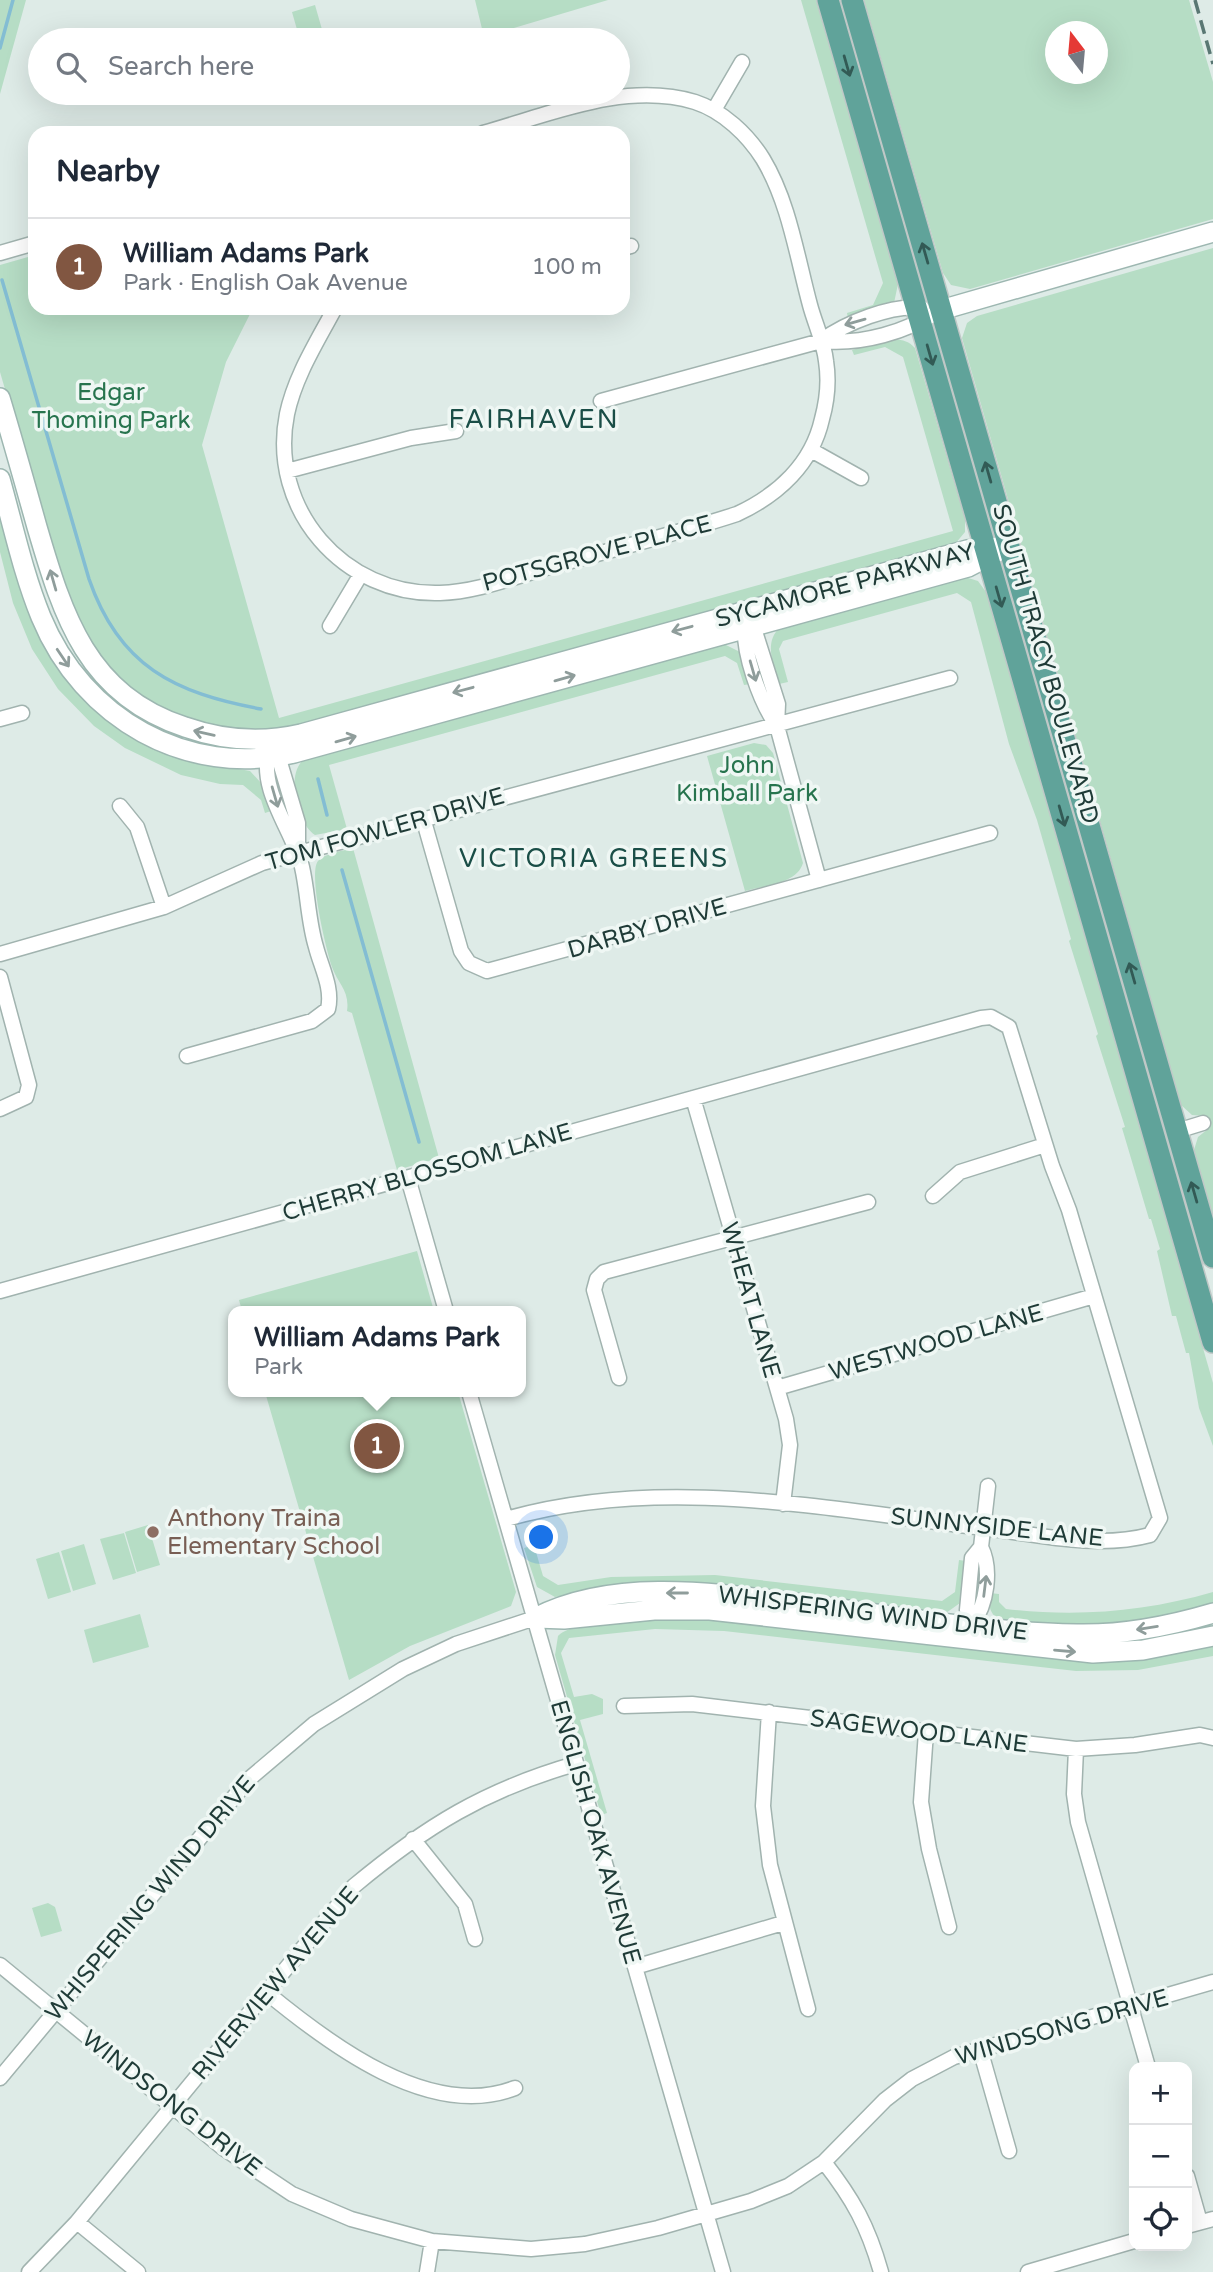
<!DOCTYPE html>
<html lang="en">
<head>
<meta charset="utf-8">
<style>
  :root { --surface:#fff; --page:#f2f2f3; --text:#1f2937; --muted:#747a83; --line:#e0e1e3; --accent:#815641 }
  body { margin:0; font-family:"Varela Round",sans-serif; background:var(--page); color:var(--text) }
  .controls { position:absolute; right:21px; bottom:21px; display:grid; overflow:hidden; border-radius:14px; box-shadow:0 7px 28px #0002 }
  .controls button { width:63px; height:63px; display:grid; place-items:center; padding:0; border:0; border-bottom:2px solid var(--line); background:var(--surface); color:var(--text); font:35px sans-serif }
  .compass { position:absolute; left:1045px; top:21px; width:63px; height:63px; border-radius:50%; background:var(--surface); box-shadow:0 7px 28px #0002; rotate:344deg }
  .you { position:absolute; left:542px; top:1538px; width:24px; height:24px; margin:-18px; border:5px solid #fff; border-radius:50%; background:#1a73e8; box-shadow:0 0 0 10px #1a73e833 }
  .badge { display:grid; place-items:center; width:46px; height:46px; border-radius:50%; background:var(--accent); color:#fff; font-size:23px; font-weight:700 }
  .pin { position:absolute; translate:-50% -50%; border:4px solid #fff; box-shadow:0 2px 7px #0006 }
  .popup { position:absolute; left:228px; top:1306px; width:298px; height:91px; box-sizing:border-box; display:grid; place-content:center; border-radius:14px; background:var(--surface); filter:drop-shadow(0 2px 5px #0005); font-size:23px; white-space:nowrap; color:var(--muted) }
  .popup b { font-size:26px; color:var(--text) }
  .popup::after { content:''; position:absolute; left:50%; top:100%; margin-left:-14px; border:14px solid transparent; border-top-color:var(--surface) }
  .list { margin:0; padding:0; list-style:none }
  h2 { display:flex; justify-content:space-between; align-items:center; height:91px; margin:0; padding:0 28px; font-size:30px }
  h2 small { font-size:23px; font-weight:400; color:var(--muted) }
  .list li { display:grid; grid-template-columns:46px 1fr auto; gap:21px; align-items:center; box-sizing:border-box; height:98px; padding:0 28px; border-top:2px solid var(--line) }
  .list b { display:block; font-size:26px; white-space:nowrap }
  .list p { margin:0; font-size:23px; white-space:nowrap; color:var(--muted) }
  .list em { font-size:23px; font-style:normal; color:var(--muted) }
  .icon { flex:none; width:38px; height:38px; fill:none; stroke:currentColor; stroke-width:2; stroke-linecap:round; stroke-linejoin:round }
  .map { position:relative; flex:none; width:1213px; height:2272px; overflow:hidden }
  .search { position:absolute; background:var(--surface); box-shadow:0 7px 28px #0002; left:28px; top:28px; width:602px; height:77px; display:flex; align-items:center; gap:18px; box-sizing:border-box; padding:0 24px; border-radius:38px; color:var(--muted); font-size:26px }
  .panel { position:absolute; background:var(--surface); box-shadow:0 7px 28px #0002; left:28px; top:126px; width:602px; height:189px; border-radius:21px }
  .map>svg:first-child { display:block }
  .green { fill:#b6ddc5; fill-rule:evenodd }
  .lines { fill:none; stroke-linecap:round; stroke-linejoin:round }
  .stream { stroke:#83bdd3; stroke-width:3.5 }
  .street-casing { stroke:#a1b3af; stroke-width:17 }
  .secondary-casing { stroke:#9db7b1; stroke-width:22 }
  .primary-casing { stroke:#c0c8c7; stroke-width:24 }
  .street { stroke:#fff; stroke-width:14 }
  .secondary { stroke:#fff; stroke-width:19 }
  .primary { stroke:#60a39a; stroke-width:21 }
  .rail { stroke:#597773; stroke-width:3.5; stroke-dasharray:14 7; stroke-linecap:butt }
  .oneway { stroke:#325a55 }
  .oneway2 { stroke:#8f9d9b }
  .education-dot { fill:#8d6e63; stroke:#eff7f4; stroke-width:2.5 }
  .labels { text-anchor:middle; stroke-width:7; stroke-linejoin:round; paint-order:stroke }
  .park-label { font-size:24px; fill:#27744e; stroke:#eff7f4 }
  .street-label { font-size:24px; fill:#1f3b37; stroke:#eff7f4 }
  .education-label { font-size:24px; fill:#785e54; stroke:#eff7f4; text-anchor:start }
  .neighbourhood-label { font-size:26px; letter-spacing:2px; fill:#1a4e47; stroke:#eff7f4 }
</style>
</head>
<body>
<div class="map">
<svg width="1213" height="2272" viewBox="0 0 1213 2272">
  <rect width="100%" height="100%" fill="#deebe7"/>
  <!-- green -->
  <path class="green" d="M 0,0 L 26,0 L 0,94 Z
    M 475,0 L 608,0 L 484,37 Z
    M 801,0 L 816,0 L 898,284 L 894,303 L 848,319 L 847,313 L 873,305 L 883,283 Z
    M 864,0 L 1189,0 L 1213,82 L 1213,219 L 970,289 L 951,285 L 943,273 ZM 1056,32 L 1098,32 L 1098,74 L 1056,74 Z
    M 315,5 L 325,40 L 300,40 L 292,12 Z
    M 1213,248 L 1213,1216 L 1194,1150 L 1198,1137 L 1208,1129 L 1204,1116 L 1192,1115 L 1181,1105 L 962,338 L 967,323 L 977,316 Z
    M 35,255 L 35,308 L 253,308 L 226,362 L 202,445 L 279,718 L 953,531 L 903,357 L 885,347 L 854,355 L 852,350 C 871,345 900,330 915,348 L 965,519 L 965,532 L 955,544 L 290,728 L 244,731 L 185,720 L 140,697 L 94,652 L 62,585 L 0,372 L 0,265 Z
    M 0,503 L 76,688 L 217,765 L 250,771 L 262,784 L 271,811 L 265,813 L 261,800 L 243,785 L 220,784 L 181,775 L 125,748 L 94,726 L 58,689 L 32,649 L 13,603 L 0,552 Z
    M 965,577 L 978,581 L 986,592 L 1213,1383 L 1213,1446 L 1199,1408 L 1189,1353 L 1186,1353 L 1176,1316 L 1172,1316 L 1157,1251 L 1160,1249 L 1151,1219 L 1149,1219 L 1122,1128 L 1125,1127 L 1096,1036 L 1098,1034 L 1069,941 L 1071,939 L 1037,820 L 1009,744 L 971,602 L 957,593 L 783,641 L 779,649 L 788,682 L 779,684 C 774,664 763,644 780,627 Z
    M 724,644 L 740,652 L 751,684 L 744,685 L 737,663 L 725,656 L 329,765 L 347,829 L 315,835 C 297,824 284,771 306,758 Z
    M 754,743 L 766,745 L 773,753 L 803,863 C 797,884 763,886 745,891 L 707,756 Z
    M 353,848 L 439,1158 L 397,1170 L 352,1013 L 347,1011 C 350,991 338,984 332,967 C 326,950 308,873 318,861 C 325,853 343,851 353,848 Z
    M 417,1251 L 434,1311 L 242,1311 L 239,1300 Z
    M 265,1392 L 458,1392 L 516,1592 L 511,1606 L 410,1646 L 349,1680 Z
    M 148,1525 L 160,1565 L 137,1572 L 125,1532 Z
    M 124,1533 L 136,1573 L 113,1580 L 100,1539 Z
    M 84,1544 L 96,1584 L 73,1591 L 61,1551 Z
    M 534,1545 L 543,1576 L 558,1585 L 611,1577 L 715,1575 L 942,1601 L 955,1592 L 959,1560 L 966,1561 L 960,1603 L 946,1613 L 755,1590 L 600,1589 L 555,1597 L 537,1587 L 524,1548 Z
    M 59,1552 L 71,1592 L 48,1599 L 36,1559 Z
    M 1213,1592 L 1213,1604 C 1142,1623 1073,1630 1000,1620 C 989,1614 988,1604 990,1593 L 999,1594 L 999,1602 L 1006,1609 C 1077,1617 1144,1612 1213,1592 Z
    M 140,1614 L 149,1647 L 93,1663 L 84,1630 Z
    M 709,1618 L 1082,1661 L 1168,1655 L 1213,1644 L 1213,1656 L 1138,1670 L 1076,1671 L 724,1631 L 655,1629 L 569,1638 L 561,1653 L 574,1697 L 592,1694 L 603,1699 L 603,1714 L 580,1720 L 607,1813 L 601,1815 L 555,1655 L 558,1636 C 579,1615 677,1619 709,1618 Z
    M 48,1903 L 55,1907 L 62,1931 L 41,1937 L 32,1908 Z"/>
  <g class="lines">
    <!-- stream -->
    <path class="stream" d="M 0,48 L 13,0
      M 2,280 L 89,579 C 119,666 174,693 261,709
      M 318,779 L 327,815
      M 342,870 L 419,1142"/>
    <!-- street casing -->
    <g class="street-casing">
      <path id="street" d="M 714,110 L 742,62
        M 623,248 L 631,246
        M 0,253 L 35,243
        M 335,308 C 317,342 295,376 287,414 C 268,509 344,596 440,593 C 478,592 516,576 553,566 C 614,549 676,534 737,514 C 778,495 812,464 822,419 C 827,401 829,380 826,361 C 824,342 815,324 810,305 C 797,257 789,202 763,159 C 748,135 723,111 695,102 C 625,81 551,114 483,133
        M 821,341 C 862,345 906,332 941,310
        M 601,401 L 821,341 C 845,323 892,304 922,308
        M 811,450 L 861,478
        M 287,471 L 411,438 L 456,431
        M 751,619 L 778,704 L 777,726 L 819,880
        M 745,622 C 742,652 760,702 777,726
        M 330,626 L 361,574
        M 0,719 L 22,713
        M 276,749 L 298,823 L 298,851
        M 120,806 L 137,827 L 164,907
        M 423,818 L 461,951 L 469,963 L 487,971 L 990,833
        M 0,954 L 164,907 L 262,863 L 950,678
        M 0,977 L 29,1085 L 26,1097 L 0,1109
        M 187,1056 L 312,1021 L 328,1009 C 333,988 321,967 316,947 C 308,921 308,893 302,867 C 293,830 258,791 269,750
        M 693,1098 L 786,1419 L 790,1445 L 783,1504
        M 1177,1131 L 1203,1123
        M 408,1178 L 446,1311
        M 933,1196 L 960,1172 L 1045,1145
        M 0,1291 L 981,1018 L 991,1017 L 1009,1027 L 1052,1166 L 1069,1210 L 1160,1518 L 1150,1535 C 1095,1550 1031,1533 976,1527 C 821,1508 659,1475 506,1519
        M 619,1378 L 594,1290 L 597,1279 L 604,1272 L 868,1202
        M 777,1388 L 1094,1296
        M 469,1392 L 723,2272
        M 972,1624 C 987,1605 992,1569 981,1547
        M 970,1634 L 972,1624 L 967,1610 L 972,1558 L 981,1547 L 988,1486
        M 624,1706 L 692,1704 L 1076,1749 L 1135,1745 L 1200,1735 L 1213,1738
        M 769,1712 L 763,1806 L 770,1865 L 808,2009
        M 926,1732 L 921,1802 L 929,1849 L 949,1927
        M 1076,1749 L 1074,1794 L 1078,1822 L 1148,2067
        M 413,1839 L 465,1904 L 475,1939
        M 0,1965 L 223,2148 L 292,2194 L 351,2219 L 432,2241 L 531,2249 L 585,2244 L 658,2228 L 751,2201 L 788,2186 L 824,2162 L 885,2100 L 912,2079 L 954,2057 L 1213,1982
        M 635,1967 L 783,1923
        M 266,1992 C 329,2044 430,2121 515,2088
        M 980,2049 L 1009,2151
        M 0,2078 L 249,1779 L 314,1724 L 403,1669 L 456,1644 L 535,1618
        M 824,2162 C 853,2199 868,2226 881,2272
        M 1187,2176 L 1200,2222
        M 77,2222 L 138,2272
        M 1187,2226 L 1213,2219
        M 29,2272 L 77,2222 L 354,1886 C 426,1826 485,1790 575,1764
        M 427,2272 L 432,2241
        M 1028,2272 L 1134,2241"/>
    </g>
    <!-- secondary casing -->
    <g class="secondary-casing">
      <path id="secondary" d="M 941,310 L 1213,232
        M 0,398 C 13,441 25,484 37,527 C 63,616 87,695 185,727 C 222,740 262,743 301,734 L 967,550 L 1009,546
        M 0,479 C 13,525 23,573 41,617 C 83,719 187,778 294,753 L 968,567 L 999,551
        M 535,1618 C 614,1577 716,1593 802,1604 C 891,1615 988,1633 1077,1634 C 1123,1635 1169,1626 1213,1613
        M 536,1618 L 564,1619 L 654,1610 L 710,1610 L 1093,1653 L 1143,1650 L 1213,1636"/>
    </g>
    <!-- primary casing -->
    <g class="primary-casing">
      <path id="primary" d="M 828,0 L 1213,1342
        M 852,0 L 1213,1257"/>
    </g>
    <!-- street -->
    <use href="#street" class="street"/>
    <!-- secondary -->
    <use href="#secondary" class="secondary"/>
    <!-- primary -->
    <use href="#primary" class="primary"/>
    <!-- rail -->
    <path class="rail" d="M 1195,0 L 1213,64"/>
  </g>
  <!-- one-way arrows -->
  <defs><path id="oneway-shaft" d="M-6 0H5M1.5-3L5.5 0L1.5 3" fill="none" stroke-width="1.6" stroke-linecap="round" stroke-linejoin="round" transform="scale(1.75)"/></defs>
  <g class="oneway">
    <use href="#oneway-shaft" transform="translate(847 66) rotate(74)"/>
    <use href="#oneway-shaft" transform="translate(925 253) rotate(-106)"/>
    <use href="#oneway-shaft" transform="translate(930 355) rotate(74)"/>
    <use href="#oneway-shaft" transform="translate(988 472) rotate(-106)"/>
    <use href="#oneway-shaft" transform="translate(999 597) rotate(74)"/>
    <use href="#oneway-shaft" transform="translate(1062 816) rotate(74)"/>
    <use href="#oneway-shaft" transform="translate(1132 973) rotate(-106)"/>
    <use href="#oneway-shaft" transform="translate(1194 1192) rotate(-106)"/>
  </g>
  <g class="oneway2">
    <use href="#oneway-shaft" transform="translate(855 322) rotate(164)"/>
    <use href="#oneway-shaft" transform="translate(53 580) rotate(-106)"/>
    <use href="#oneway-shaft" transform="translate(682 629) rotate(165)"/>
    <use href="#oneway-shaft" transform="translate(63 658) rotate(56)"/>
    <use href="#oneway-shaft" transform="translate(753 671) rotate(74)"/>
    <use href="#oneway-shaft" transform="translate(565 678) rotate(-16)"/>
    <use href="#oneway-shaft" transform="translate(463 690) rotate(165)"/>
    <use href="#oneway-shaft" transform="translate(204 733) rotate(-167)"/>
    <use href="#oneway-shaft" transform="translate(346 739) rotate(-16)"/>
    <use href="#oneway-shaft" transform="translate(275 797) rotate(74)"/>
    <use href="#oneway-shaft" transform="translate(985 1586) rotate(-83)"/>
    <use href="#oneway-shaft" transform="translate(677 1593) rotate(180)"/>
    <use href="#oneway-shaft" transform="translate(1147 1628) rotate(171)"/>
    <use href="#oneway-shaft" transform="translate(1065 1651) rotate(5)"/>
  </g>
  <!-- markers -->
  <circle class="education-dot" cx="153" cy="1532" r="7"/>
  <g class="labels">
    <!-- park labels -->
    <g class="park-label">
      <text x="111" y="400">Edgar<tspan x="111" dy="28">Thoming Park</tspan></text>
      <text x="747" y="773">John<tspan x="747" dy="28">Kimball Park</tspan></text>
    </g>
    <!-- street labels -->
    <g class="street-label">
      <text transform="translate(597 553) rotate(-15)" y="8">POTSGROVE PLACE</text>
      <text transform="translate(845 585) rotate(-15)" y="8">SYCAMORE PARKWAY</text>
      <text transform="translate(1046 664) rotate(74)" y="8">SOUTH TRACY BOULEVARD</text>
      <text transform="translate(385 829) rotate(-16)" y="8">TOM FOWLER DRIVE</text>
      <text transform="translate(647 928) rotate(-16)" y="8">DARBY DRIVE</text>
      <text transform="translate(427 1172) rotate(-16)" y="8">CHERRY BLOSSOM LANE</text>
      <text transform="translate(751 1300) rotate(74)" y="8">WHEAT LANE</text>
      <text transform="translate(936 1342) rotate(-16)" y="8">WESTWOOD LANE</text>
      <text transform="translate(997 1527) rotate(6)" y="8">SUNNYSIDE LANE</text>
      <text transform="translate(873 1613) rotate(7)" y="8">WHISPERING WIND DRIVE</text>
      <text transform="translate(919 1731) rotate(7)" y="8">SAGEWOOD LANE</text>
      <text transform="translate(596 1832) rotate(74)" y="8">ENGLISH OAK AVENUE</text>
      <text transform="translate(150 1898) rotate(-50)" y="8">WHISPERING WIND DRIVE</text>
      <text transform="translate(275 1983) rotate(-50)" y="8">RIVERVIEW AVENUE</text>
      <text transform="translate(1062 2027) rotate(-16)" y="8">WINDSONG DRIVE</text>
      <text transform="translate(172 2103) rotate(38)" y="8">WINDSONG DRIVE</text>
    </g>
    <!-- education labels -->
    <g class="education-label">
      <text x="167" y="1526">Anthony Traina<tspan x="167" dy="28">Elementary School</tspan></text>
    </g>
    <!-- neighbourhood labels -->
    <g class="neighbourhood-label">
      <text x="534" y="428">FAIRHAVEN</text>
      <text x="594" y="867">VICTORIA GREENS</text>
    </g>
  </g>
</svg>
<div class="controls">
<button>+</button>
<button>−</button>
<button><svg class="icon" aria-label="locate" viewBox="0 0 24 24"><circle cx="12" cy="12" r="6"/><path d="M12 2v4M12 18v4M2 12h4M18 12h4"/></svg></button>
</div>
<svg class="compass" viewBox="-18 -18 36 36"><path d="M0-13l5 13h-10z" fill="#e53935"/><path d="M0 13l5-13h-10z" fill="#747a83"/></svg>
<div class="you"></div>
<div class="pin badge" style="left:377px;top:1446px">1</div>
<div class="popup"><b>William Adams Park</b>Park</div>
<div class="search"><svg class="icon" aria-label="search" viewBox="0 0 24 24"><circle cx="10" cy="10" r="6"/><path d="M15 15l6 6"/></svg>Search here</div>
<section class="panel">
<h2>Nearby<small></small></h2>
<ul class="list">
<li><span class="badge">1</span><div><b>William Adams Park</b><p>Park · English Oak Avenue</p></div><em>100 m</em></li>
</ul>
</section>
</div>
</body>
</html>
